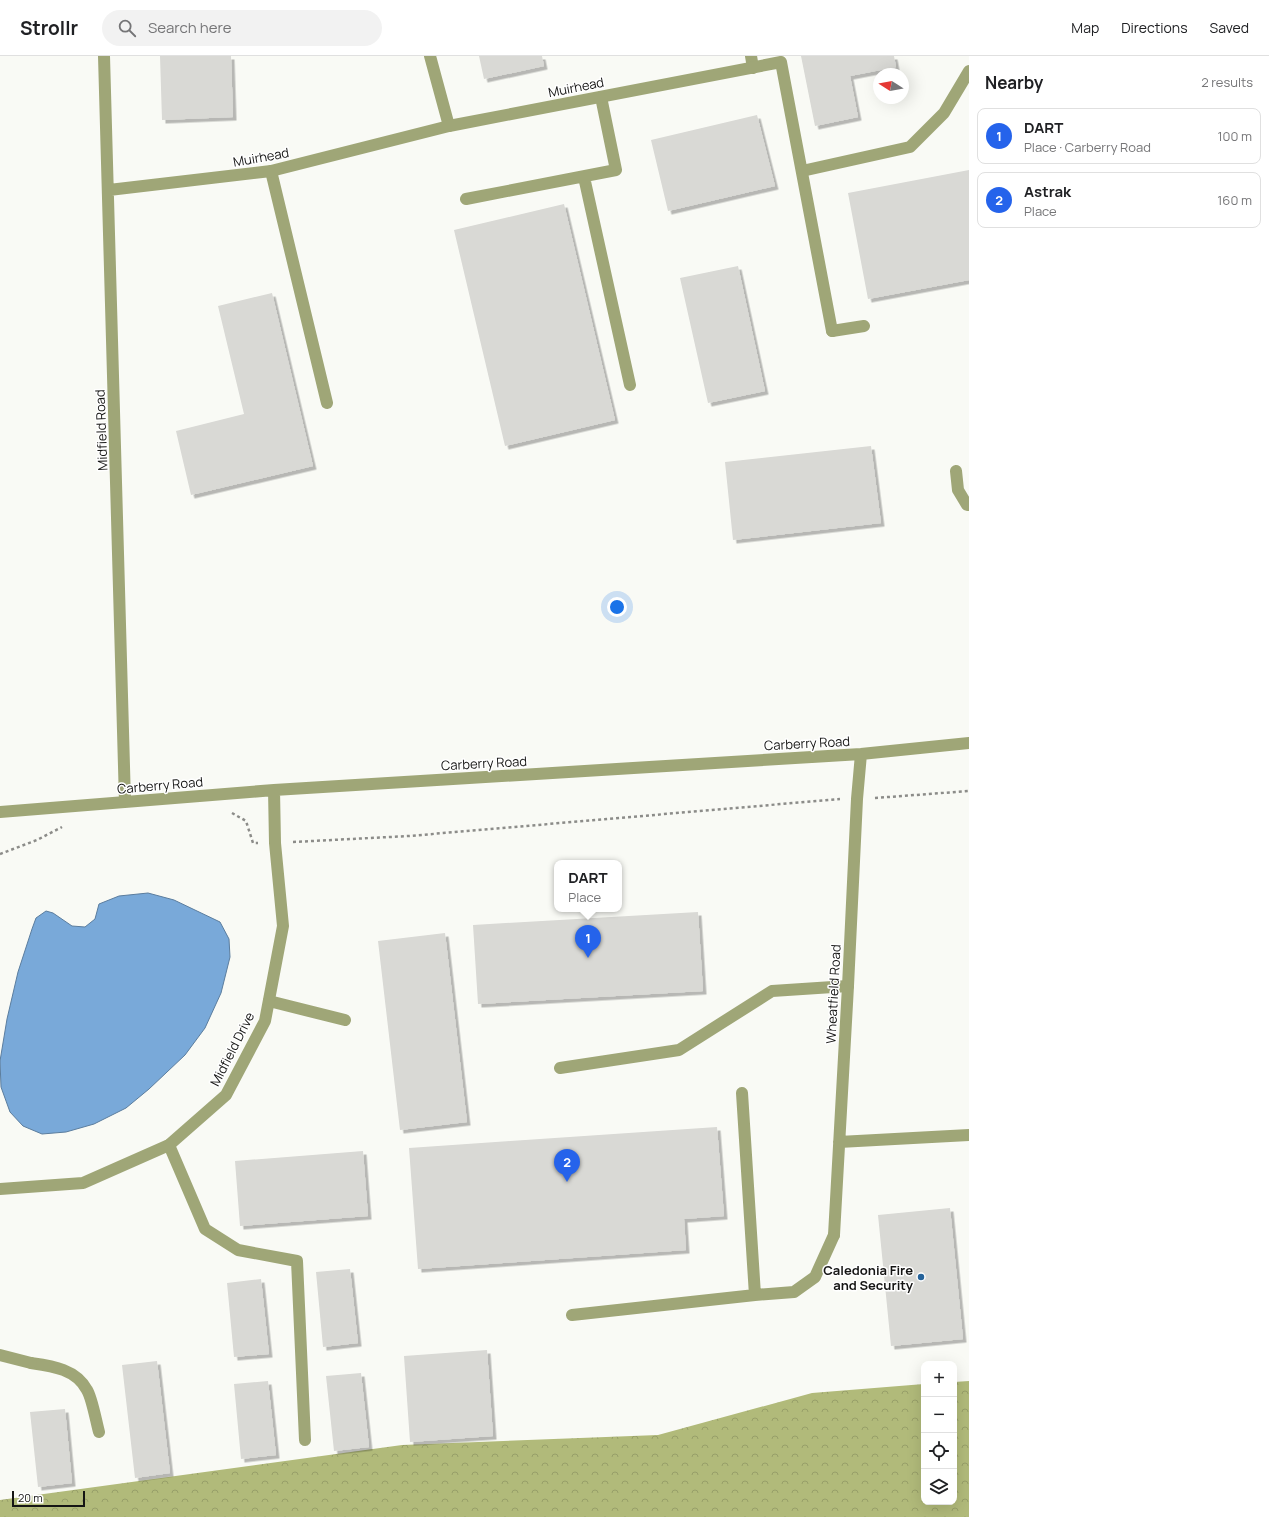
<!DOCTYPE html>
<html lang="en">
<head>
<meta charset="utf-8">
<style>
  :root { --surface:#fff; --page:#f2f2f2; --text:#202124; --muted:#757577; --line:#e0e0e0; --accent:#2563eb }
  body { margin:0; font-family:Manrope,sans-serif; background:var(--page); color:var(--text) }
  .controls { position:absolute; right:12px; bottom:12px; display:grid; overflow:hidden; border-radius:8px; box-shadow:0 4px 16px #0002 }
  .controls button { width:36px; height:36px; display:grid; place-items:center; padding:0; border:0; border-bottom:1px solid var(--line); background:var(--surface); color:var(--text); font:20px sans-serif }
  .compass { position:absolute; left:873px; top:12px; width:36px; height:36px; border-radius:50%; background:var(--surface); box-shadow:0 4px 16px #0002; rotate:281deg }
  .scale { position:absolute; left:12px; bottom:10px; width:73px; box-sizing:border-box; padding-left:4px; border:2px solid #151514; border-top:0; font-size:11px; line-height:14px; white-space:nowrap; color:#151514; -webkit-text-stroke:3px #fff; paint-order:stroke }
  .you { position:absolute; left:617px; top:551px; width:14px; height:14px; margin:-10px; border:3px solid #fff; border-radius:50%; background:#1a73e8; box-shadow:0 0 0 6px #1a73e833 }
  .badge { display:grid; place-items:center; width:26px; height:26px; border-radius:50%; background:var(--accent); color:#fff; font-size:13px; font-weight:700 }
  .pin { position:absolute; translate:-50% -33px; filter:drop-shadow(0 1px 2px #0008) }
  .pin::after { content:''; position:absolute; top:21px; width:14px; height:12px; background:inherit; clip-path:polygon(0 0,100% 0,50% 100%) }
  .popup { position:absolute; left:554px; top:804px; width:68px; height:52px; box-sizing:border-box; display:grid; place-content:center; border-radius:8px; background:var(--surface); filter:drop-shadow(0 1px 3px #0005); font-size:13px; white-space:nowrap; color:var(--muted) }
  .popup b { font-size:15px; color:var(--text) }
  .popup::after { content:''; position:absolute; left:50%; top:100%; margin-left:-8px; border:8px solid transparent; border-top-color:var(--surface) }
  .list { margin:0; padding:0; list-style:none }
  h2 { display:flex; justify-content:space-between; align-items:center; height:52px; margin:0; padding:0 16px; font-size:17px }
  h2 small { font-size:13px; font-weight:400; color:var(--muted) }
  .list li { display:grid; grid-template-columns:26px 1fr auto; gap:12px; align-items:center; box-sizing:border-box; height:56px; margin:0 8px 8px; padding:0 8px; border:1px solid var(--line); border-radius:8px }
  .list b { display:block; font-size:15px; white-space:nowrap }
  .list p { margin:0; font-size:13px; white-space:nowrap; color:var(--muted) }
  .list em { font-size:13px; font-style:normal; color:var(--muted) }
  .icon { flex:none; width:22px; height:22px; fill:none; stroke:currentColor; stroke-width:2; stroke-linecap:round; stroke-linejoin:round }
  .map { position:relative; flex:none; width:969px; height:1461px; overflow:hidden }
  header { display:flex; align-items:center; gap:24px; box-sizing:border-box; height:56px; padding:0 20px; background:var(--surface); border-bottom:1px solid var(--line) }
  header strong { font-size:19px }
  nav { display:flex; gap:22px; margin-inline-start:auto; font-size:14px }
  .search { width:280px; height:36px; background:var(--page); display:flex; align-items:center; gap:10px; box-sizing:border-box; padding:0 14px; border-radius:22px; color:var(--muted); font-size:15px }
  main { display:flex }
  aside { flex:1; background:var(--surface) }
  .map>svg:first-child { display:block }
  .forest { fill:url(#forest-crowns) }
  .water { fill:#79a9d9; stroke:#5b7d9e }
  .building { fill:#d9d9d5; filter:url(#shadow) }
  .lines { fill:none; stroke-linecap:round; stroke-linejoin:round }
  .path { stroke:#8c8c89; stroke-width:2.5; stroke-dasharray:3 3; stroke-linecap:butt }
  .lane { stroke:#9fa677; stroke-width:12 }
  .street { stroke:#9fa677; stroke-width:12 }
  .poi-dot { fill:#26639a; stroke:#fff; stroke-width:1.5 }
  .labels { text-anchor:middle; stroke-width:3; stroke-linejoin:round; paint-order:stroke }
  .street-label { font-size:13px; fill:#151514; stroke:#fff }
  .poi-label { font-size:13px; font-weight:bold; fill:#151514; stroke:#fff; text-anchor:end }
</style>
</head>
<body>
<header>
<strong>Strollr</strong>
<div class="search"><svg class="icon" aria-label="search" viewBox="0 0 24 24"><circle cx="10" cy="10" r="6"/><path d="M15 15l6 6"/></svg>Search here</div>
<nav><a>Map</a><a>Directions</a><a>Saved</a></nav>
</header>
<main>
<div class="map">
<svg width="969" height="1461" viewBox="0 0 969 1461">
  <defs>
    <pattern id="forest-crowns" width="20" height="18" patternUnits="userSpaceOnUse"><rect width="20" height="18" fill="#b1ba7a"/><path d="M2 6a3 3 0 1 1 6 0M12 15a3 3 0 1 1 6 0" fill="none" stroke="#979f69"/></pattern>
    <filter id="shadow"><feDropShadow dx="3.5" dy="3.5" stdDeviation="0" flood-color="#0004"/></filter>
  </defs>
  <rect width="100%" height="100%" fill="#f9faf5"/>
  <!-- forest -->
  <path class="forest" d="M 969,1325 L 969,1461 L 0,1461 L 0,1444 L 402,1389 L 658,1379 L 812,1337 L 924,1328 L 924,1446 L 954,1446 L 954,1326 Z"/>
  <!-- water -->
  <path class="water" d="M 148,837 L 174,844 L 220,866 L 229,883 L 230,901 L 221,937 L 205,972 L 185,999 L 149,1033 L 126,1052 L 94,1068 L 66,1076 L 42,1078 L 23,1070 L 10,1056 L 1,1031 L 0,1005 L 7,963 L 18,916 L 32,873 L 36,862 L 46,855 L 53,857 L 72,870 L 85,871 L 95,863 L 99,848 L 119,840 Z"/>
  <!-- building -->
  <path class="building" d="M 160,0 L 231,0 L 233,61 L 162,64 Z
    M 479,0 L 542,0 L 544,10 L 484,23 Z
    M 801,0 L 894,0 L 896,11 L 850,20 L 858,61 L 815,70 Z
    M 757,59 L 775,130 L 668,155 L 651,84 Z
    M 969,114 L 969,224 L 868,243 L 848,137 Z
    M 564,148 L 615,364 L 505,390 L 454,174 Z
    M 738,210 L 765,335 L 708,347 L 680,222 Z
    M 272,237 L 313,410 L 191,439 L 176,375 L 244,358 L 218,250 Z
    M 871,390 L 881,467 L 733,484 L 725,406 Z
    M 698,856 L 703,935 L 478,948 L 473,869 Z
    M 445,877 L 467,1066 L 400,1074 L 378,885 Z
    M 717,1071 L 724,1160 L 684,1163 L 686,1194 L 418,1213 L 409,1092 Z
    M 363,1095 L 368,1160 L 240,1170 L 235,1105 Z
    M 950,1152 L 963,1283 L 891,1290 L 878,1159 Z
    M 350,1213 L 358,1287 L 323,1291 L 316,1216 Z
    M 261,1223 L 269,1298 L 234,1301 L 227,1227 Z
    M 487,1294 L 493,1380 L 410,1386 L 404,1300 Z
    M 157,1305 L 170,1417 L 135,1422 L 122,1309 Z
    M 361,1317 L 369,1391 L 334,1395 L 326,1320 Z
    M 268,1325 L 276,1399 L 241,1403 L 234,1328 Z
    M 65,1353 L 72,1427 L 38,1431 L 30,1356 Z"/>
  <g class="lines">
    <!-- path -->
    <path class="path" d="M 875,742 L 969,735
      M 232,757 L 246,765 L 253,787 L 258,787
      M 293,786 L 409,780 L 840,743
      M 0,798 L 37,784 L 62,771"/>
    <!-- lane -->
    <path class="lane" d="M 430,0 L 449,70
      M 751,0 L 753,12
      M 271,115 L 327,347
      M 802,115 L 910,91 L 944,57 L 969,15
      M 584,121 L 630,329
      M 466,143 L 616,114 L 601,41
      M 832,275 L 864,270
      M 956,415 L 958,434 L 967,449 L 969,449
      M 269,945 L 345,964
      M 560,1012 L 679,994 L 772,935 L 848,930
      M 742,1037 L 755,1239
      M 169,1089 L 205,1173 L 238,1194 L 297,1205 L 305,1384
      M 572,1259 L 755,1239 L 794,1236 L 815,1221 L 834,1179
      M 31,1307 C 52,1310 76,1313 87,1334 C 92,1342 96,1365 99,1376"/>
    <!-- street -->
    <path class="street" d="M 104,0 L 125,746
      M 109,134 L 271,115 L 449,70 L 781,6 L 832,275
      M 0,756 L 274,734 L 861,698 L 969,687
      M 839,1086 L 969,1079
      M 0,1133 L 83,1127 L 169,1089 L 226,1039 L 265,965 L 283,870 L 275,787 L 274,734
      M 834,1179 L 848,930 L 857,743 L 861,698
      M 0,1299 L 31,1307"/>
  </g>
  <!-- markers -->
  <circle class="poi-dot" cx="921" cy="1221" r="4"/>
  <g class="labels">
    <!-- street labels -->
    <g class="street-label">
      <text transform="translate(576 31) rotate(-11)" y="5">Muirhead</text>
      <text transform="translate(261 101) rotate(-10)" y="5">Muirhead</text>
      <text transform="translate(101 374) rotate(-92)" y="5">Midfield Road</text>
      <text transform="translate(807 687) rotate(-3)" y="5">Carberry Road</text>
      <text transform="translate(484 707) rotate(-3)" y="5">Carberry Road</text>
      <text transform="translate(160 729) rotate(-5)" y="5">Carberry Road</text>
      <text transform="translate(833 938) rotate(-87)" y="5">Wheatfield Road</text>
      <text transform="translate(232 993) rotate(-63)" y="5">Midfield Drive</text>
    </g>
    <!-- poi labels -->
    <g class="poi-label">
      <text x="913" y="1219">Caledonia Fire<tspan x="913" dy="15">and Security</tspan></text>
    </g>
  </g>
</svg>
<div class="controls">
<button>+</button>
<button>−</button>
<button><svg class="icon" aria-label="locate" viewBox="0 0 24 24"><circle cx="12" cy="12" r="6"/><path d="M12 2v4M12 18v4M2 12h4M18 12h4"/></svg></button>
<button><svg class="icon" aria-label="layers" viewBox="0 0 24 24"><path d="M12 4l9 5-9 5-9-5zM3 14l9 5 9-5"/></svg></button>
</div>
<svg class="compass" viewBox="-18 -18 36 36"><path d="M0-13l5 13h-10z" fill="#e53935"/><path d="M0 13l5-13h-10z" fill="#757577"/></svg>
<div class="scale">20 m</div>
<div class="you"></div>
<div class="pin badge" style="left:588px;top:902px">1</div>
<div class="popup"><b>DART</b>Place</div>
<div class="pin badge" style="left:567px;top:1126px">2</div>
</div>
<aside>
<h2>Nearby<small>2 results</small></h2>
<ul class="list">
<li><span class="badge">1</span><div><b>DART</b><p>Place · Carberry Road</p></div><em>100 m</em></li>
<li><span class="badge">2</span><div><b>Astrak</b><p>Place</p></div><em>160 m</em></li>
</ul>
</aside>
</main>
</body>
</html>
